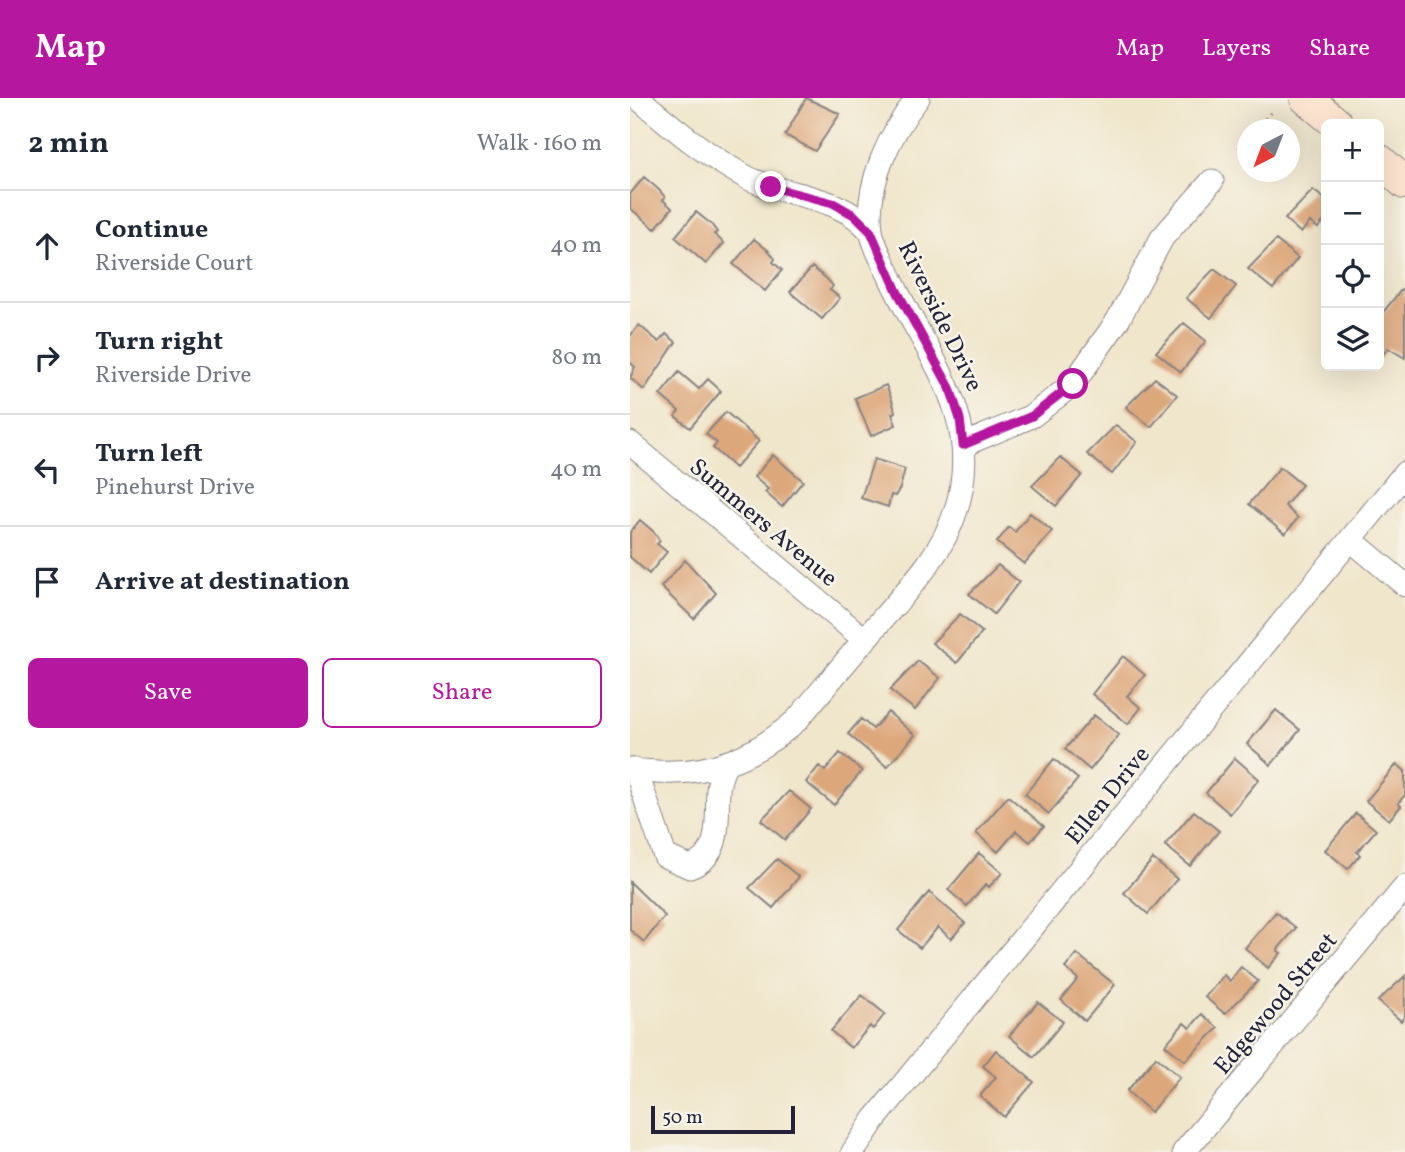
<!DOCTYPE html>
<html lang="en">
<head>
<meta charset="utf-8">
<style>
  :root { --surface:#fff; --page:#f6f6f7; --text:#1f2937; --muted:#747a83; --line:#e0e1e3; --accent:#b5179e }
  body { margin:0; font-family:Vollkorn,serif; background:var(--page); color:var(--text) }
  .controls { position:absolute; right:21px; top:21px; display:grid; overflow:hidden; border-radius:10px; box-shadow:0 7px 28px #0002 }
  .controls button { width:63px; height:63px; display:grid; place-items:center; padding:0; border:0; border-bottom:2px solid var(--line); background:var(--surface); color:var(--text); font:35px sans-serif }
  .compass { position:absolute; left:607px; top:21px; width:63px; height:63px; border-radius:50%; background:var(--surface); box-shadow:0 7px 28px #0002; rotate:222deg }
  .scale { position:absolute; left:21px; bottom:18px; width:144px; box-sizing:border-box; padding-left:7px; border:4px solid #22223b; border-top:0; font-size:19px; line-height:24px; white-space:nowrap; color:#22223b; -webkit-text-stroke:5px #f7f3e8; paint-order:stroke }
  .stop { position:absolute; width:21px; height:21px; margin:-16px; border:5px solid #b5179e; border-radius:50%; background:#fff }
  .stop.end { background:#b5179e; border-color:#fff; box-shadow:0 2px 7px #0008 }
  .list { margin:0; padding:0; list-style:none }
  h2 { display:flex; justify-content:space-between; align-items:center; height:91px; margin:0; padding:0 28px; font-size:30px }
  h2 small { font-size:23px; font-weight:400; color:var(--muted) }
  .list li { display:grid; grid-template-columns:46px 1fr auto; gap:21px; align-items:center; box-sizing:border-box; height:112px; padding:0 28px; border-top:2px solid var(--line) }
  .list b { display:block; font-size:26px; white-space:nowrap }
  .list p { margin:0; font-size:23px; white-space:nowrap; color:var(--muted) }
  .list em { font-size:23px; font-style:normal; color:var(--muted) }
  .actions { display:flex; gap:14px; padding:21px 28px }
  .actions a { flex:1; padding:16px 0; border:2px solid var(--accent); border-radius:10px; text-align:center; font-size:24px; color:var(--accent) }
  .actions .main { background:var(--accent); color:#fff }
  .icon { flex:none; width:38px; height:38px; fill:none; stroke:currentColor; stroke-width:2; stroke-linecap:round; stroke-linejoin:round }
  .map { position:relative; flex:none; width:775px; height:1054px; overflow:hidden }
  header { display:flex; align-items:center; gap:42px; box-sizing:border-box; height:98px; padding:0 35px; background:var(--accent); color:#fff }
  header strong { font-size:33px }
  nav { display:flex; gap:38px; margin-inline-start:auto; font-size:24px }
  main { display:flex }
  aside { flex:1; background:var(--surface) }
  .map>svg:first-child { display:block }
  .building { fill:#dda77c }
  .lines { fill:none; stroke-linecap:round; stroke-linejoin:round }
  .minor-casing { stroke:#898484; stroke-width:25 }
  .secondary-casing { stroke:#898484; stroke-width:34 }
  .path { stroke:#898484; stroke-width:3.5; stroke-dasharray:2 5; stroke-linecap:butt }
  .minor { stroke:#fff; stroke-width:23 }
  .secondary { stroke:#fde4d1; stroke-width:32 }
  .route { stroke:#b5179e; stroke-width:9 }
  .labels { text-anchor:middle; stroke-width:5; stroke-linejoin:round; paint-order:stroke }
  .street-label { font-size:24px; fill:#22223b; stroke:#f7f3e8 }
</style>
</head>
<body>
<header>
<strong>Map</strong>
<nav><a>Map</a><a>Layers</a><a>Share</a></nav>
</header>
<main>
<aside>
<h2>2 min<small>Walk · 160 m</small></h2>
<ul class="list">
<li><svg class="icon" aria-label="ahead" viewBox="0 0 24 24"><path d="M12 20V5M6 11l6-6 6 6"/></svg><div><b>Continue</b><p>Riverside Court</p></div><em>40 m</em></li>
<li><svg class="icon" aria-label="right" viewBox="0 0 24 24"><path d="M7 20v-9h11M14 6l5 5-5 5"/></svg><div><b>Turn right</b><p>Riverside Drive</p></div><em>80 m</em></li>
<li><svg class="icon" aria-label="left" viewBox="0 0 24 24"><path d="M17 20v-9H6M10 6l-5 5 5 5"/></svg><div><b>Turn left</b><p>Pinehurst Drive</p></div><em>40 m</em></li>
<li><svg class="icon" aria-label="arrive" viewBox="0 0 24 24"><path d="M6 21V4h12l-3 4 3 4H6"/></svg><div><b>Arrive at destination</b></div></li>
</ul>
<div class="actions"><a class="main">Save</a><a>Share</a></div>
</aside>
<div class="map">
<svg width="775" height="1054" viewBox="0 0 775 1054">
  <rect width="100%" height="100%" fill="#f7f3e8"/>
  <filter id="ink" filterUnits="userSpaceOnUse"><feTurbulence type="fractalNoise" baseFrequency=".0143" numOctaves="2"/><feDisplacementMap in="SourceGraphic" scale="14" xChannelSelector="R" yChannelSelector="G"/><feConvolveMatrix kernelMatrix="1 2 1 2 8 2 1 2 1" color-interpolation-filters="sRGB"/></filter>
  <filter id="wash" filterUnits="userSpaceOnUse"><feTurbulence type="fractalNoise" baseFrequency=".00686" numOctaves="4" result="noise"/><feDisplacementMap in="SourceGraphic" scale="28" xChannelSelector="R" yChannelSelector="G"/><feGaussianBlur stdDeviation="1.57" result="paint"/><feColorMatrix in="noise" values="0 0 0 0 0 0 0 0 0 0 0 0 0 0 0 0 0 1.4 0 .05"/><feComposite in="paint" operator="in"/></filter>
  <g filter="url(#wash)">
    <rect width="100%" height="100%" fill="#f0e6cc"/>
    <g id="blocks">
      <!-- building -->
      <path class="building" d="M 176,0 L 210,16 L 185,53 L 155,37 Z
        M 14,79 L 29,92 L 35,99 L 33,102 L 42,110 L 25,131 L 0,110 L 0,96 Z
        M 683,92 L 696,102 L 696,120 L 688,130 L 680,124 L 671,135 L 655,121 Z
        M 66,114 L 81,126 L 87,134 L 84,136 L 94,145 L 76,166 L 45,139 Z
        M 124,141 L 139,153 L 145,161 L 143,164 L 152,172 L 135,193 L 103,166 Z
        M 646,142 L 668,160 L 643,191 L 618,171 Z
        M 182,169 L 197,181 L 203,188 L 200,192 L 210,200 L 192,221 L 160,194 Z
        M 584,171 L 606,188 L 581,220 L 556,200 Z
        M 771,192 L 775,193 L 775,260 L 758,250 L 749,262 L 749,219 Z
        M 554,225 L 576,243 L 551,274 L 526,254 Z
        M 9,227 L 29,244 L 36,236 L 46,244 L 14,292 L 0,280 L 5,269 L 0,264 L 0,238 Z
        M 49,274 L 69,291 L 78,281 L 91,293 L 60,330 L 45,318 L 49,313 L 30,297 Z
        M 525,280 L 547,297 L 521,329 L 496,309 Z
        M 256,287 L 263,305 L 265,314 L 262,316 L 266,327 L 241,338 L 225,300 Z
        M 96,314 L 129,343 L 105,370 L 83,350 L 87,345 L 76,336 Z
        M 486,327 L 507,344 L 482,376 L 457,356 Z
        M 143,357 L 173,383 L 152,409 L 135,394 L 138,391 L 124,379 Z
        M 430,359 L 452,377 L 426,408 L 402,388 Z
        M 244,361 L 275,371 L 270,390 L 265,398 L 261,397 L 258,409 L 231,400 Z
        M 650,369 L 672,387 L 655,408 L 668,420 L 655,436 L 619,406 Z
        M 400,415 L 422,433 L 394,466 L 367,444 L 379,429 L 385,434 Z
        M 10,422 L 24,434 L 30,443 L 27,446 L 37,454 L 19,476 L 0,459 L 0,434 Z
        M 55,462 L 86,495 L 64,521 L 31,489 Z
        M 368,467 L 389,484 L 364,516 L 339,496 Z
        M 330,516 L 352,534 L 327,565 L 302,545 Z
        M 493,558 L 515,577 L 497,598 L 511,610 L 498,626 L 462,596 Z
        M 288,563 L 310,580 L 285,612 L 260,592 Z
        M 646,612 L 670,632 L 641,667 L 617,646 Z
        M 258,614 L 285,637 L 257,669 L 218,636 L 231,621 L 243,631 Z
        M 464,617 L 489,637 L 460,672 L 435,651 Z
        M 210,655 L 232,673 L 204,707 L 176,684 L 189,668 L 195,673 Z
        M 605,660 L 629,681 L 600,716 L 576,695 Z
        M 424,661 L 448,681 L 419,716 L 395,696 Z
        M 767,666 L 775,673 L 775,697 L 768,705 L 771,708 L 759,722 L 736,703 Z
        M 159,693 L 181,711 L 155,742 L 131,722 Z
        M 378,698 L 414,728 L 400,744 L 386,733 L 368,754 L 346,735 Z
        M 564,713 L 589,733 L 560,768 L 535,747 Z
        M 726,715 L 746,732 L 727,754 L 730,757 L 718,771 L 695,752 Z
        M 349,755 L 372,775 L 359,789 L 356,786 L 337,808 L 318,792 Z
        M 147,761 L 169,779 L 143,810 L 119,790 Z
        M 523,761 L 547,781 L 518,816 L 494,795 Z
        M 0,784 L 35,818 L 14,844 L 0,832 Z
        M 299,794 L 335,825 L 321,841 L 308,829 L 290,850 L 268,832 Z
        M 646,814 L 666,830 L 647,852 L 651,855 L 638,870 L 615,850 Z
        M 447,856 L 485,887 L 455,923 L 431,902 L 448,881 L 435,870 Z
        M 611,869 L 628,883 L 595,916 L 575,899 L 594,877 L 600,883 Z
        M 775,878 L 775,918 L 771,923 L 748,903 Z
        M 232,897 L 255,916 L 243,931 L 240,928 L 221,950 L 201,933 Z
        M 408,904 L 433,924 L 404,959 L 379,938 Z
        M 572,916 L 588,930 L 555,963 L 535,947 L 554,925 L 560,930 Z
        M 366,952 L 404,984 L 374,1019 L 350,998 L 366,979 L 353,968 Z
        M 526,959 L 550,979 L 521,1014 L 497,993 Z"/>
    </g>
  </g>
  <g filter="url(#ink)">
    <use href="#blocks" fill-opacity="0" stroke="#898484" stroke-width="2"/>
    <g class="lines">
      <!-- minor casing -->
      <g class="minor-casing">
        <path id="minor" d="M 8,0 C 42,29 77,58 116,79 C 157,100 211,96 241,134
          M 0,345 L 235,542
          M 333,347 L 402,318 L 443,286 L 488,222 L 532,140 L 582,83
          M 721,442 L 775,487
          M 0,671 C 9,674 18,673 27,674 C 82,677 126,658 167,622 C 194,590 221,557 249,525 C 279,490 312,457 326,412 C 355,319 297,259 261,181 C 255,167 243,147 241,132 C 235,86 260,35 288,0
          M 6,673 L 35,758 L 60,769 C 93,757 86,722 88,693 C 88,684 92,675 95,667
          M 223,1054 L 244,1022 L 775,375
          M 554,1054 L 775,789"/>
      </g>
      <!-- secondary casing -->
      <g class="secondary-casing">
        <path id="secondary" d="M 676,0 L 707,26
          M 749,62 L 775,85"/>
      </g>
      <!-- path -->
      <path class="path" d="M 626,32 L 644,11
        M 609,51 L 618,42"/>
      <!-- minor -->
      <use href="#minor" class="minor"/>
      <!-- secondary -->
      <use href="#secondary" class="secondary"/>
    </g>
  </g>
  <g class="lines" filter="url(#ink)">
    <!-- route -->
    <path class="route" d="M 141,89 L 203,105 L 224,117 L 241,134 L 267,193 L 320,290 L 330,321 L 333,347 L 402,318 L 443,286"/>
  </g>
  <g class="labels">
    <!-- street labels -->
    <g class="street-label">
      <text transform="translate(311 218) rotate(64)" y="8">Riverside Drive</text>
      <text transform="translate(134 424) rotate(40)" y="8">Summers Avenue</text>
      <text transform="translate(477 697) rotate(-51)" y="8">Ellen Drive</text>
      <text transform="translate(645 905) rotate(-50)" y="8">Edgewood Street</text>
    </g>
  </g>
</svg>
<div class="controls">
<button>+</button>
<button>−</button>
<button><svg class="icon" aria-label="locate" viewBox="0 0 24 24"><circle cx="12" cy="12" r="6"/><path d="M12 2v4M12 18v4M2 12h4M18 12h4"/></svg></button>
<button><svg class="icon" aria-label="layers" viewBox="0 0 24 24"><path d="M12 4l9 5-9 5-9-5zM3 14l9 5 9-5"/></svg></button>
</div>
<svg class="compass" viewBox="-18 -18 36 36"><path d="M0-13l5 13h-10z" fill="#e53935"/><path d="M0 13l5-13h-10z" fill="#747a83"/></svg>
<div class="scale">50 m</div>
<div class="stop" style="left:443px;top:286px"></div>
<div class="stop end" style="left:141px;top:89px"></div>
</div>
</main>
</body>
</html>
